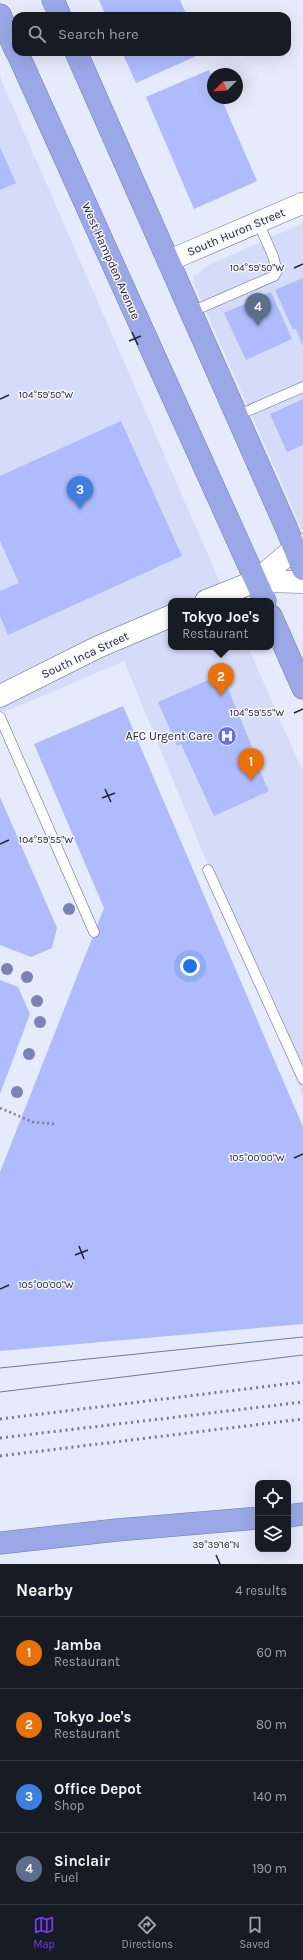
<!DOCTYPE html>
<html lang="en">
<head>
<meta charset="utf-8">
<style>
  :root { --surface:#171b24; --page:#242831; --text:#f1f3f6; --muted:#9ea1a6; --line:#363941; --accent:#7c3aed }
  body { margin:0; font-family:Karla,sans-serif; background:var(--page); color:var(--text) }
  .controls { position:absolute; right:12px; bottom:12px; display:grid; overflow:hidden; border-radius:8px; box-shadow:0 4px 16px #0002 }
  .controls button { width:36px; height:36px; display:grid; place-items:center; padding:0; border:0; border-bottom:1px solid var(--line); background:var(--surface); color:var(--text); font:20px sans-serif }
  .compass { position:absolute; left:207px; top:68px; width:36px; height:36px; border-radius:50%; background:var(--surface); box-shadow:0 4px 16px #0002; rotate:246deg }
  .you { position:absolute; left:190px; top:966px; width:14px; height:14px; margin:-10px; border:3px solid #fff; border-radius:50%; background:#1a73e8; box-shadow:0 0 0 6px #1a73e833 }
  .badge { display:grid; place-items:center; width:26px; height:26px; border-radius:50%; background:var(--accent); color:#fff; font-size:13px; font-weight:700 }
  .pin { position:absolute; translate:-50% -33px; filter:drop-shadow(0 1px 2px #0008) }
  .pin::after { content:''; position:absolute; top:21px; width:14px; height:12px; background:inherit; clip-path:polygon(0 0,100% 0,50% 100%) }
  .popup { position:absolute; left:168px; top:598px; width:106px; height:52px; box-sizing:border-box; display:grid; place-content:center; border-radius:8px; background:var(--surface); filter:drop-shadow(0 1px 3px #0005); font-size:13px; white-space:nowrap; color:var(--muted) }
  .popup b { font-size:15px; color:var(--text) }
  .popup::after { content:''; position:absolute; left:50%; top:100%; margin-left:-8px; border:8px solid transparent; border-top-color:var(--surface) }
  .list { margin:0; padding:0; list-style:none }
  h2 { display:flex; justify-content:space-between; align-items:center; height:52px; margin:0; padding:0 16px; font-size:17px }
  h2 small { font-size:13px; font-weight:400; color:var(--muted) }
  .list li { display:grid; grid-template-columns:26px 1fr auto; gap:12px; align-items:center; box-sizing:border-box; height:72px; padding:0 16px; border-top:1px solid var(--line) }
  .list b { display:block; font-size:15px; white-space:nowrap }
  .list p { margin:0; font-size:13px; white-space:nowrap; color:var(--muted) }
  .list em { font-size:13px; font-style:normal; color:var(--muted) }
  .icon { flex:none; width:22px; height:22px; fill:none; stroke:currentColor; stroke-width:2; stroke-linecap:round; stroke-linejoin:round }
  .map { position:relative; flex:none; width:303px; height:1564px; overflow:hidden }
  .search { position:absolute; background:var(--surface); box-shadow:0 4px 16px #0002; left:12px; right:12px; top:12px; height:44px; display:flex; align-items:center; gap:10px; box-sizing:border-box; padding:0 14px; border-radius:12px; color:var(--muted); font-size:15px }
  .sheet { height:340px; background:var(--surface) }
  nav { display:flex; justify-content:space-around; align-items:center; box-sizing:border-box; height:56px; border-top:1px solid var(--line); background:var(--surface); font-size:11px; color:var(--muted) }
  nav a { display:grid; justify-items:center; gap:2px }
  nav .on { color:var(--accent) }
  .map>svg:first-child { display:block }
  .built { fill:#d5dcfa }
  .building { fill:#aebbfc }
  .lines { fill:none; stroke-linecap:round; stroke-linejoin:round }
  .lane-casing { stroke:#5f657f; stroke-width:11 }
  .street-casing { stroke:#5f657f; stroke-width:22 }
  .secondary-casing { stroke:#5f657f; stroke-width:23 }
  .highway-casing { stroke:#717aa7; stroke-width:23 }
  .path { stroke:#7a7e8c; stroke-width:2.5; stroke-dasharray:2 3; stroke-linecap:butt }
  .lane { stroke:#fff; stroke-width:10 }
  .street { stroke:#fff; stroke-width:21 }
  .secondary { stroke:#fff; stroke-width:22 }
  .highway { stroke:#9ba8e7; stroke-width:22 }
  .tram { stroke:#777b89; stroke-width:1 }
  .rail { stroke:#777b89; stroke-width:3; stroke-dasharray:2 4; stroke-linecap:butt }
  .tree { fill:#7c82b2 }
  .ticks { fill:none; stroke:#222530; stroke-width:1.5 }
  .labels { text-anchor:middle; stroke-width:3; stroke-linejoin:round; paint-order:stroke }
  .street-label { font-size:12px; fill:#222530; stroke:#f6f7fd }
  .poi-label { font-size:12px; fill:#222530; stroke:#f6f7fd; text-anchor:end }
  .ticks-label { font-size:10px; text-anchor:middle; fill:#222530; stroke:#f6f7fd; stroke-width:3; stroke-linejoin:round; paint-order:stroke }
</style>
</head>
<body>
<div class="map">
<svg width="303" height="1564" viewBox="0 0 303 1564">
  <rect width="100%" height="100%" fill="#e5eafc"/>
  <!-- built -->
  <path class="built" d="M 0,77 L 228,601 L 171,601 L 171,647 L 248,647 L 303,772 L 303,1096 L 124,661 L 0,714 Z
    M 303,223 L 303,532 L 194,284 L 193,277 L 209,265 Z"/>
  <!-- building -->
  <path class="building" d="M 99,0 L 180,0 L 187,16 L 106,16 Z
    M 122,52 L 203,52 L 203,53 L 136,83 Z
    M 209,70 L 213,80 L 213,98 L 221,98 L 257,181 L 194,209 L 146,97 Z
    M 0,147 L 16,183 L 0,190 Z
    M 303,278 L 303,346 L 296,329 L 293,330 L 275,290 Z
    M 271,292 L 292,339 L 246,360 L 224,313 Z
    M 303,399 L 303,445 L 287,452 L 270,414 Z
    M 121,421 L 182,556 L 8,635 L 0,616 L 0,591 L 19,583 L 0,541 L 0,476 Z
    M 222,674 L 252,747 L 249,748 L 269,791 L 214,816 L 181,744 L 177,746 L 158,702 Z
    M 123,706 L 303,1127 L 303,1324 L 0,1351 L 0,1172 L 104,908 L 34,744 Z
    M 0,797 L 57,928 L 52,948 L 31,957 L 0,945 Z
    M 0,980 L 18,987 L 30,1014 L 0,1094 Z"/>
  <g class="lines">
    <!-- lane casing -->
    <g class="lane-casing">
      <path id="lane" d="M 191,312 L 274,276 L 277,271 L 273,256 L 258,222
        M 236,416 L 303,387
        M 0,717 L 94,932
        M 208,870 L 303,1079"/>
    </g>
    <!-- street casing -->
    <g class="street-casing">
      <path id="street" d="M 168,261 L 303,203"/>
    </g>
    <!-- secondary casing -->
    <g class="secondary-casing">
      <path id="secondary" d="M 256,581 L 303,582
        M 206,601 L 256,581 L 294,549 L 303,545
        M 0,696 L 98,647 L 171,616"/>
    </g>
    <!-- highway casing -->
    <g class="highway-casing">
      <path id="highway" d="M 53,0 L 60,16
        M 0,15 L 16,51
        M 17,52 L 265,601
        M 76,52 L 286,527 L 303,569
        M 271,616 L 303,688
        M 288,1516 L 303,1514
        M 0,1543 L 117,1530 L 258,1518"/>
    </g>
    <!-- path -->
    <path class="path" d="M 0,1108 L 33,1122 L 55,1124"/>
    <!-- lane -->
    <use href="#lane" class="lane"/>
    <!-- street -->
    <use href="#street" class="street"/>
    <!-- secondary -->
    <use href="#secondary" class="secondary"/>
    <!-- highway -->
    <use href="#highway" class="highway"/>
    <!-- tram -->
    <path class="tram" d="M 0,1368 L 303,1337
      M 0,1392 L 303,1355"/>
    <!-- rail -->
    <path class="rail" d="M 0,1419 L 303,1382
      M 0,1438 L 303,1402
      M 0,1456 L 303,1419"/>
  </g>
  <!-- trees -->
  <g class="tree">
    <circle cx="69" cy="909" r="6"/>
    <circle cx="7" cy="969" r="6"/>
    <circle cx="27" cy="977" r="6"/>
    <circle cx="37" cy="1001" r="6"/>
    <circle cx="40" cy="1022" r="6"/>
    <circle cx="29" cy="1054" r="6"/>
    <circle cx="17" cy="1092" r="6"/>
  </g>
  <!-- ticks -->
  <path class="ticks" d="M 294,268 L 303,264M 132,332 L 138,345M 129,341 L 141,336M 0,399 L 9,395M 294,713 L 303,709M 105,789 L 111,802M 102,798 L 115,793M 0,844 L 9,840M 294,1158 L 303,1154M 79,1246 L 84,1259M 75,1255 L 88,1250M 0,1289 L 9,1285M 216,1555 L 220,1564"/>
  <!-- icons -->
  <defs>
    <g id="hospital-disc" transform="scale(1)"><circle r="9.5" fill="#6471e9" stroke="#f6f7fd"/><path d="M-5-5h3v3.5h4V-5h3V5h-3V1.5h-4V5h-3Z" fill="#fff"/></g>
  </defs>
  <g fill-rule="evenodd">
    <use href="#hospital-disc" x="227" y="736"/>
  </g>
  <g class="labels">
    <!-- street labels -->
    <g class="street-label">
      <text transform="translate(236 232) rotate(-23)" y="4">South Huron Street</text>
      <text transform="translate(111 261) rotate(66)" y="4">West Hampden Avenue</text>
      <text transform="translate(85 655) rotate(-25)" y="4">South Inca Street</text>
    </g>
    <!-- poi labels -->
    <g class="poi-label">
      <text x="213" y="740">AFC Urgent Care</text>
    </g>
  </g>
  <g class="ticks-label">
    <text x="257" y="271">104°59'50"W</text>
    <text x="46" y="398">104°59'50"W</text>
    <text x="257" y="716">104°59'55"W</text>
    <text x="46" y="843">104°59'55"W</text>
    <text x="257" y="1161">105°00'00"W</text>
    <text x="46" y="1288">105°00'00"W</text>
    <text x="216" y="1548">39°39'16"N</text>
  </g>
</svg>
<div class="controls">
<button><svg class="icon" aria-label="locate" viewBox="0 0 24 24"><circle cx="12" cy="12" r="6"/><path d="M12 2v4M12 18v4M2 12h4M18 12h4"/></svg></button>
<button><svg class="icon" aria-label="layers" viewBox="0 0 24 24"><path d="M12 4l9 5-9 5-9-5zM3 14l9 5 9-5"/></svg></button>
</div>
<svg class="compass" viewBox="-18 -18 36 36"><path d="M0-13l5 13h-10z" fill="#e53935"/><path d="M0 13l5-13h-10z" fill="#9ea1a6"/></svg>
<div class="you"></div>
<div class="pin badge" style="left:251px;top:781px;background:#e8710a">1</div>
<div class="pin badge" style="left:221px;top:696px;background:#e8710a">2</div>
<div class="popup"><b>Tokyo Joe's</b>Restaurant</div>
<div class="pin badge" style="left:80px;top:509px;background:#3f7fe0">3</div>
<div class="pin badge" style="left:258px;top:326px;background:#5c6f8a">4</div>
<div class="search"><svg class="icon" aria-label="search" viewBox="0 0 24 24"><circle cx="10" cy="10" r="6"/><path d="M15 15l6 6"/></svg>Search here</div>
</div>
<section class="sheet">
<h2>Nearby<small>4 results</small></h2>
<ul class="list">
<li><span class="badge" style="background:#e8710a">1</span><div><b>Jamba</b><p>Restaurant</p></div><em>60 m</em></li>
<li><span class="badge" style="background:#e8710a">2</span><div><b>Tokyo Joe's</b><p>Restaurant</p></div><em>80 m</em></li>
<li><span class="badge" style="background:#3f7fe0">3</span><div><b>Office Depot</b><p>Shop</p></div><em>140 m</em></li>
<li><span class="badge" style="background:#5c6f8a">4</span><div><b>Sinclair</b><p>Fuel</p></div><em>190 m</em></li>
</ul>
</section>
<nav>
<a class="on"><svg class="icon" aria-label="map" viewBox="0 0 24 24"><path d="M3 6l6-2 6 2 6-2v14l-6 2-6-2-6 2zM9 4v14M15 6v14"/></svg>Map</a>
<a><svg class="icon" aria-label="directions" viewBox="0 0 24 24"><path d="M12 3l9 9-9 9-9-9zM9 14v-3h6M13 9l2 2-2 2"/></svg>Directions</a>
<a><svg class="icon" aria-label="saved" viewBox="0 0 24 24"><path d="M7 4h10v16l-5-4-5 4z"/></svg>Saved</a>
</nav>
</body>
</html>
